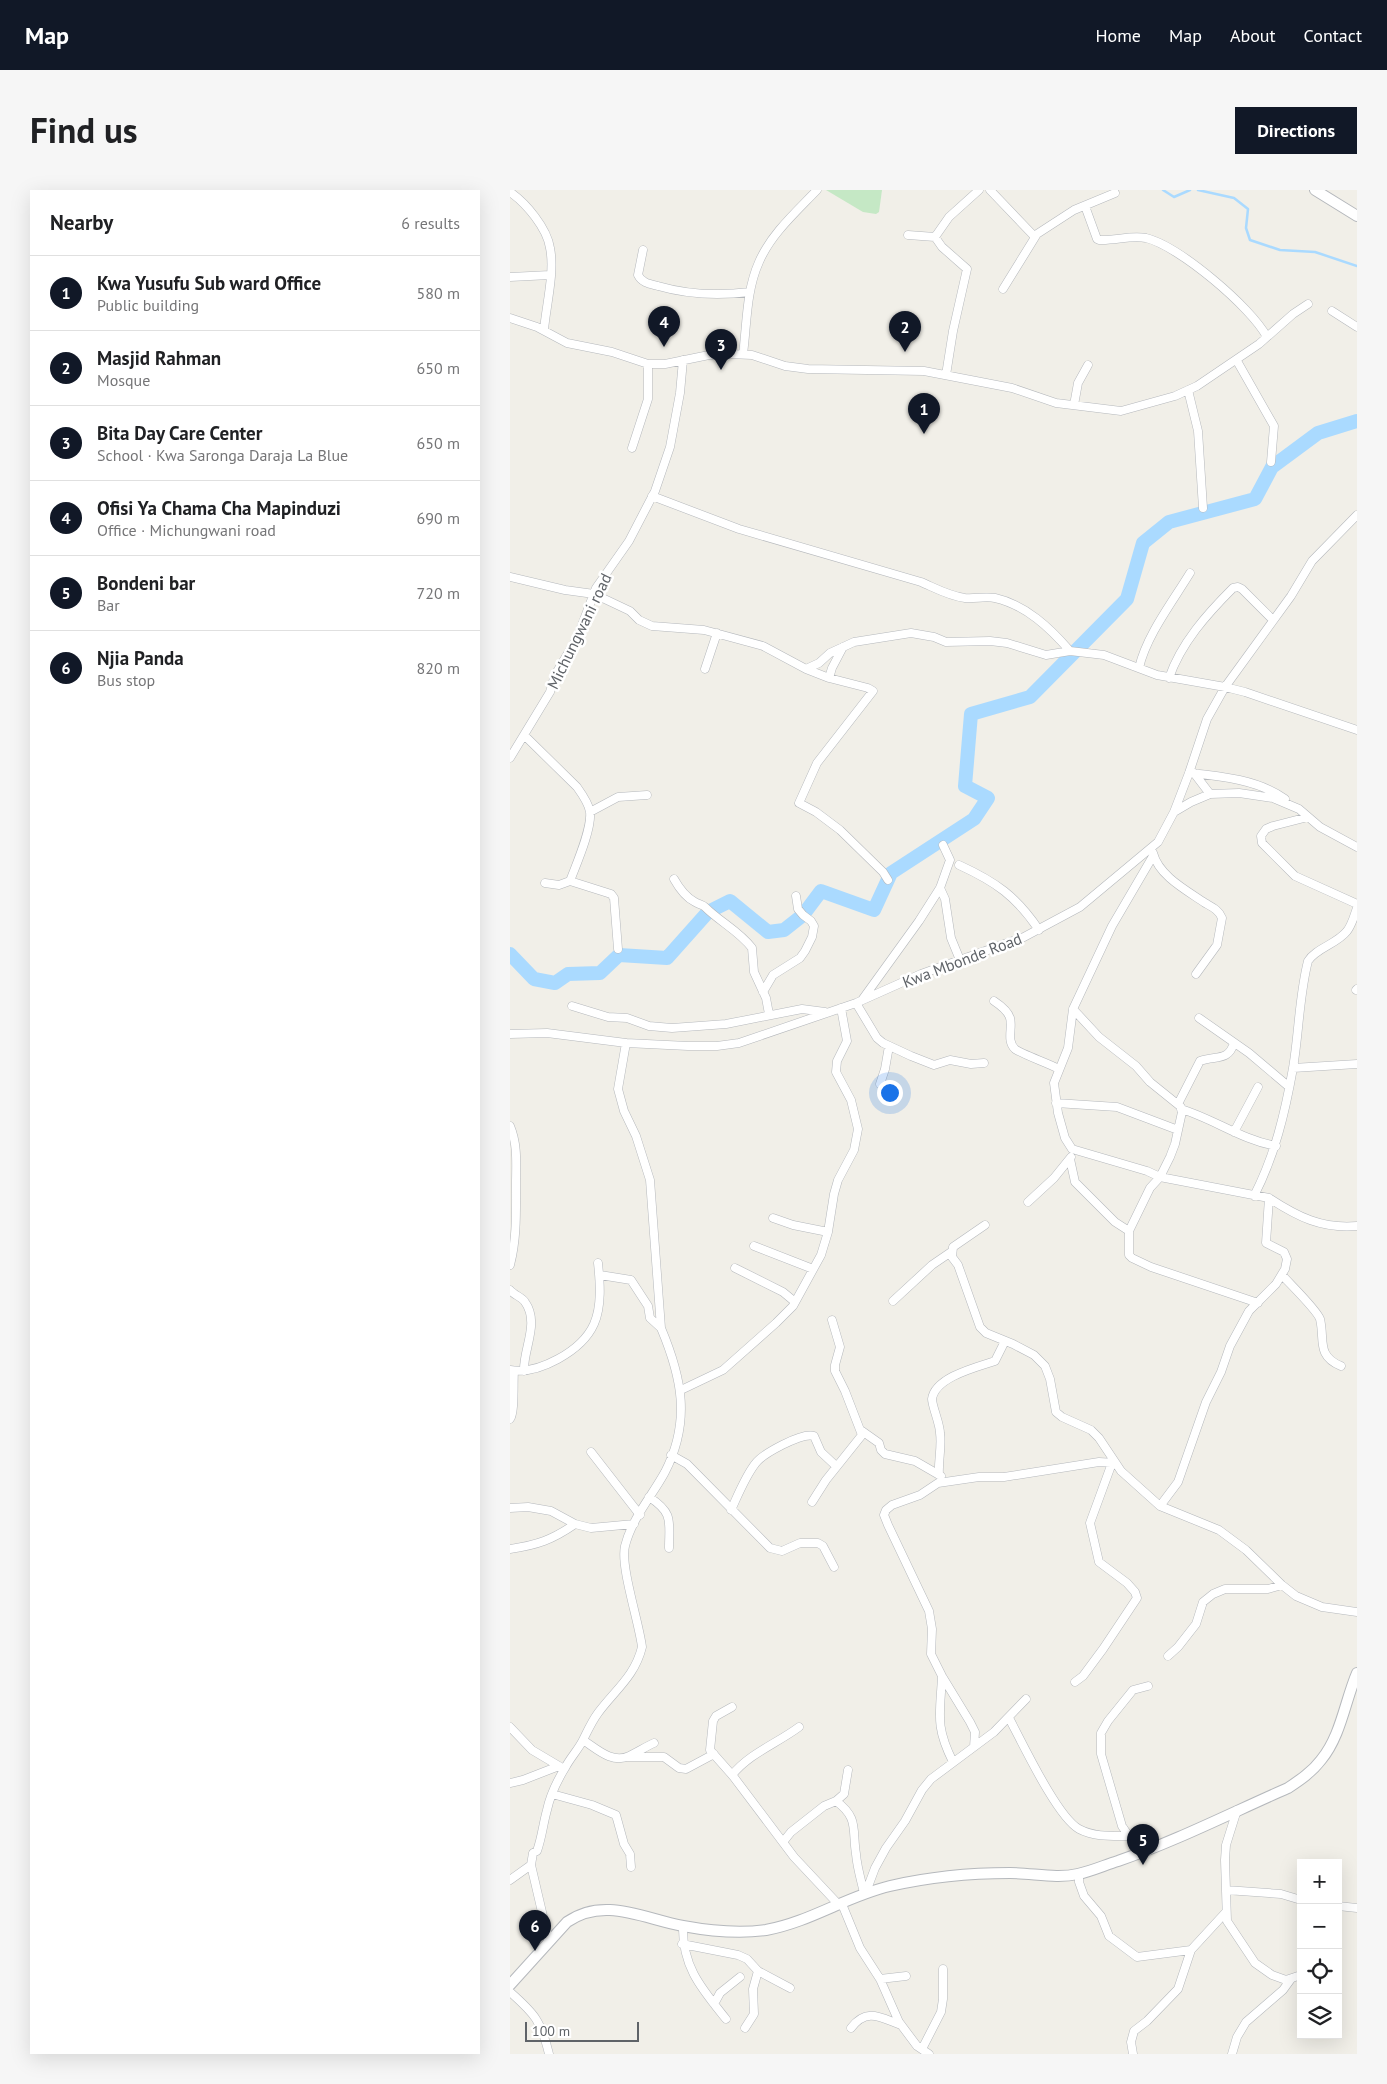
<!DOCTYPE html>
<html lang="en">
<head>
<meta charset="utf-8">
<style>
  :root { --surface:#fff; --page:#f6f6f6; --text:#202124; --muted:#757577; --line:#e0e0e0; --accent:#111827 }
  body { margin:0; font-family:"PT Sans",sans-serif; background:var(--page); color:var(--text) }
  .controls { position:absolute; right:15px; bottom:15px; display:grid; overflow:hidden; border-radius:0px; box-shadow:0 5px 20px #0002 }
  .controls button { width:45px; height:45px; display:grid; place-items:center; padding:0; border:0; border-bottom:1px solid var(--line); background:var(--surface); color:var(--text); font:25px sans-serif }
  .scale { position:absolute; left:15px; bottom:12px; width:114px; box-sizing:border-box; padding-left:5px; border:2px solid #5f6368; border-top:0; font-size:14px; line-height:18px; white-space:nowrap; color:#5f6368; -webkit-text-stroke:4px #fff; paint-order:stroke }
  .you { position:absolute; left:379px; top:902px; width:18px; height:18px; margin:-12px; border:4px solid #fff; border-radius:50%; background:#1a73e8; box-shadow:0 0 0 8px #1a73e833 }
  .badge { display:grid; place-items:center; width:32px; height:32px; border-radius:50%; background:var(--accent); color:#fff; font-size:16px; font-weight:700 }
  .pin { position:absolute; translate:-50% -41px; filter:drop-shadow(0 1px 2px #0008) }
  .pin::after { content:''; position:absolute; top:26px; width:18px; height:15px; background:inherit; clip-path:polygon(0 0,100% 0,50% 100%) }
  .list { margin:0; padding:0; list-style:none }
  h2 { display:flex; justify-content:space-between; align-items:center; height:65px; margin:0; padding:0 20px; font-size:21px }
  h2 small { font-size:16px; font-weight:400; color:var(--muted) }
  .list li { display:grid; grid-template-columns:32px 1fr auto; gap:15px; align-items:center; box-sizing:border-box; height:75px; padding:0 20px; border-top:1px solid var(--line) }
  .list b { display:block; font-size:19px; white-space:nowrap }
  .list p { margin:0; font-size:16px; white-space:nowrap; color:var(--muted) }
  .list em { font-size:16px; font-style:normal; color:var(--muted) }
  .icon { flex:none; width:28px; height:28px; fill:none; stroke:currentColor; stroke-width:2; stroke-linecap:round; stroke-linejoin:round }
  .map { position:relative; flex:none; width:847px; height:1864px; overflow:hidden; border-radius:0px }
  header { display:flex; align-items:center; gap:30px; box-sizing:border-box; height:70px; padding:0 25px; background:var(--accent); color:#fff }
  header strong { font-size:24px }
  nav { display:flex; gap:28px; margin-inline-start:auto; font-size:18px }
  .intro { display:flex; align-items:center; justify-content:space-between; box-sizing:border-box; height:120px; padding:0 30px }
  h1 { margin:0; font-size:35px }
  .button { padding:12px 22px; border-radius:0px; background:var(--accent); color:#fff; font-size:18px; font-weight:700 }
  main { display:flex; gap:30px; padding:0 30px }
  aside { flex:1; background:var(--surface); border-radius:0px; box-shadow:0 5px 20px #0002 }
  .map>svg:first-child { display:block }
  .green { fill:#c5e8c5 }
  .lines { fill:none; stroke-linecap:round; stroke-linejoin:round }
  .stream { stroke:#aadaff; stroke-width:2.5 }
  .river { stroke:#aadaff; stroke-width:14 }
  .minor-casing { stroke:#b5b8bc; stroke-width:9 }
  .tertiary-casing { stroke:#b5b8bc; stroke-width:12 }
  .minor { stroke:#fff; stroke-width:8 }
  .tertiary { stroke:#fff; stroke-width:10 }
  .labels { text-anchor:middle; stroke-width:5; stroke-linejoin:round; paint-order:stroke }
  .street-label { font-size:16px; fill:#5f6368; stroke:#fff }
</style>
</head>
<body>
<header>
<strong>Map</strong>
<nav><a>Home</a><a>Map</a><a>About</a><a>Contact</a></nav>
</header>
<div class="intro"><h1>Find us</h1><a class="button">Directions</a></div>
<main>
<aside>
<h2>Nearby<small>6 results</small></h2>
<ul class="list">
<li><span class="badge">1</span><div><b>Kwa Yusufu Sub ward Office</b><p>Public building</p></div><em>580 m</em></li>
<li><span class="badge">2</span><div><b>Masjid Rahman</b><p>Mosque</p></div><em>650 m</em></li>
<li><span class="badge">3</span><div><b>Bita Day Care Center</b><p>School · Kwa Saronga Daraja La Blue</p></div><em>650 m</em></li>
<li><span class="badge">4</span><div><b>Ofisi Ya Chama Cha Mapinduzi</b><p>Office · Michungwani road</p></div><em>690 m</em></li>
<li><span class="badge">5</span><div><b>Bondeni bar</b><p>Bar</p></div><em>720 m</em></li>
<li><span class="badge">6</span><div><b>Njia Panda</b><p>Bus stop</p></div><em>820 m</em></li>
</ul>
</aside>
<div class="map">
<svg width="847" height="1864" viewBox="0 0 847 1864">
  <rect width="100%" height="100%" fill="#f1efe8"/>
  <!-- green -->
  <path class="green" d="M 316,0 L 372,0 L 369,22 L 366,24 L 353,22 Z"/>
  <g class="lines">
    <!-- stream -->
    <path class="stream" d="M 653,0 L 664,7 L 680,0
      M 688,0 L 724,8 L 738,19 L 736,38 L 740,50 L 770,60 L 805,62 L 847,76"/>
    <!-- river -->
    <path class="river" d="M 0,764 L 24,789 L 45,793 L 58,784 L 90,783 L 109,765 L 157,768 L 198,722 L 220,711 L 258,742 L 274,740 L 293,725 L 311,701 L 364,720 L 381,683 L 464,629 L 478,608 L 455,596 L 461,524 L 520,507 L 617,409 L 633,353 L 659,332 L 745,309 L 762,277 L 808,243 L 847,231"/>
    <!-- minor casing -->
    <g class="minor-casing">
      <path id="minor" d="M 480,0 L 524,46
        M 0,2 C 16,13 37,38 40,58 C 45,82 36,116 34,140
        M 575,16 L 587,49 L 589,50 C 605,51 620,45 636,48 C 669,56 741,117 757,147
        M 398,45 L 425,47 L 439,27 L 469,0
        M 425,47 L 432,57 L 457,79 L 443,141 L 436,185
        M 133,60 L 128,85 C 132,93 140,94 148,96 C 179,105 208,106 240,102
        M 0,87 L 40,85
        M 493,99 L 527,44 L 564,20 L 605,3
        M 822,121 L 847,137
        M 0,128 L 27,137 L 57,153 L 102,162 L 138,174 L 155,174 L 199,165 L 220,164 L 242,165 L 275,176 L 298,179 L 414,181 L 502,198 L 546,213 L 611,221 L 665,206 L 687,196 L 749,154 L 783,124 L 798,114
        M 233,164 C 237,134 236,101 249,72 C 261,44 286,22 307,0
        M 727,171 L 764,236 L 761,272
        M 678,200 L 688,241 L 693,318
        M 564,215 L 568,193 L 578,175
        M 122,258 L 138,209 L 138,174
        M 142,306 L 229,339 L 411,392 C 425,398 439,406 455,408 C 465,409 475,406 485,408 C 516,415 540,438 560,461 L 594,465 L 647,485 L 715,497 L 735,502 L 847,540
        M 0,387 L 55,400 L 84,404 L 120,421 L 129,430 L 142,436 L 194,440 L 253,456 L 296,479 L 309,473 L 320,463 L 344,452 L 401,443 L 424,447 L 436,452 L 480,451 L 497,453 L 536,465 L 560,461
        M 629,478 C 636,446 663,411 680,383
        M 195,479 L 207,443
        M 296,479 L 319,488 L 358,498 L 363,501 L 307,573 L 289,613 L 306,622 L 330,640 L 373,682 L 378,690
        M 319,488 L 322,478 L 333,457
        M 659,488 C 671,453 697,424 723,398 L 728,397 L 732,399 L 763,430
        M 14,545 L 67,597 C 72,604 79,614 80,622 C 82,639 66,675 60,691 L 49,695 L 35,693
        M 0,568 L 40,502 L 45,485 L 67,448 L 86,398 L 119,351 L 145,301 L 160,257 L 170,203 L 173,170
        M 679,583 C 711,586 749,590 775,609
        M 684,583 L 700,604
        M 80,622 L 108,607 L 137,605
        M 664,622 L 681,612 L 700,604 L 729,603 L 763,608 L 789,619 L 810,637 L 847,657
        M 798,627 L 763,636 L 756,639 L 751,646 L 752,653 L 785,686 L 847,714
        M 643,663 C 649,686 676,700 695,713 C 702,717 709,720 712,728 L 707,755 L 686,784
        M 643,666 L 602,736 L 563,819 L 558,858 L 544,893 L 548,923 L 555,948 L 562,959 L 637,981 L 650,987 L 759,1008 C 788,1027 812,1039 847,1036
        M 449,675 C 486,692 506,706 529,740
        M 164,689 C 169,698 175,707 185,712 C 188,714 193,715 195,717 C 210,732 229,741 242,758 L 244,782 L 256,808 L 259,824
        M 60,691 L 101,704 L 104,708 L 108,759
        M 430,698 L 435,709 L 441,748 L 450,770
        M 846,800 L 847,799
        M 253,802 L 263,785 L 290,768 L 295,761 L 302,747 L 304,736 L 301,731 L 293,725 L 288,719 L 286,706
        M 352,810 L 409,731 L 430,698 L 440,670 L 433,655
        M 484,811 C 490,815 498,821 500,828 C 503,837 496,851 505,859 C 509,863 540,874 549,879
        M 346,813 L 367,848 L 373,853 L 401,866 L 424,875 L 440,870 L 461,874 L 474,873
        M 62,816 L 98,827 L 117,828 L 139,836 L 162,838 L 216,834 L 292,819 L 315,822
        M 563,819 L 589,847 L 626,876 L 640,892 L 671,917 L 672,922 L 665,954 L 660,967 L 650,987 L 640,998 L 619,1041 L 619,1065 L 622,1068 L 641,1077 L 748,1113
        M 689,828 L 739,863 L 778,896
        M 0,844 L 37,843 L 116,853 L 178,856 L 207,856 L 229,853 L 346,813 L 411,784 L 514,747 L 570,717 L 648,652 L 664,622 L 679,583 L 697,529 L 715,497 L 781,406 L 802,371 L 847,325
        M 783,878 L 847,874
        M 370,894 L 375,879 L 379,856
        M 546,913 L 607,917 L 668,940
        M 668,914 L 690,871 C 706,865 718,872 724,853
        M 671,919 C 704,929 732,950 766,956
        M 0,936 C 8,955 6,974 6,994 C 6,1022 7,1048 0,1075
        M 724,942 L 748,897
        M 560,969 L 565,992 L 605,1032 L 619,1041
        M 744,1006 C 765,965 775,923 783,878 C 789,843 789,806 798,771 C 806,758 827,754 837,741 C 842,735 844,726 847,718
        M 518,1012 L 544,988 L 561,967
        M 263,1028 L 283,1035 L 318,1042
        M 475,1035 L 443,1057 L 442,1067 L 448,1075 L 470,1137 L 476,1143 L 503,1154 L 524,1165 L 535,1176 L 540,1189 L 546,1222 L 552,1227 L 581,1240 L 589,1248 L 611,1281 L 650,1316 L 709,1340 L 736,1360 L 772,1395 L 786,1406 L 812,1417 L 847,1422
        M 244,1056 L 303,1079
        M 225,1078 L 273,1102 L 285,1112
        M 90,1085 L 121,1090 L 138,1116 L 140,1128 L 151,1138
        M 772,1085 C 780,1094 807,1120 810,1129 C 815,1149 806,1166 831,1176
        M 0,1100 C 4,1105 12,1107 15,1112 C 30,1133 13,1159 14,1181
        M 383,1111 L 422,1075 L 441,1062
        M 0,1180 C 28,1185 72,1161 84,1134 C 92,1116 90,1092 88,1073
        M 171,1200 L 213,1180 L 266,1133 L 283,1116 L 311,1065 L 318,1042 L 324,1004 L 328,990 L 344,960 L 348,939 L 341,910 L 326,882 L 327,871 L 337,851 L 331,818
        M 0,1229 C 5,1222 3,1192 4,1181
        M 352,1241 L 369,1253 L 371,1260 L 375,1264 L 405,1271 L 431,1286
        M 81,1262 L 130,1325
        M 161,1265 L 177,1274 L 260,1358 L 272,1361 L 290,1353 L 308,1353 L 313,1356 L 324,1377
        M 429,1285 C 428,1271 432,1257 430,1243 C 430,1234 422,1216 422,1209 C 425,1187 467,1177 485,1171 L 495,1151
        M 139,1307 C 164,1323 159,1332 159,1358
        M 302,1312 L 316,1290 L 352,1245 L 335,1201 L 325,1181 L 325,1175 L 330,1157 L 322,1130
        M 650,1316 L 668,1292 L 696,1212 L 711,1182 L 720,1156 L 739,1121 L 766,1094 L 775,1079 L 777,1069 L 774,1062 L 756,1053 L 759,1008
        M 0,1318 L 18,1317 L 41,1321 L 65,1334 L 81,1338 L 124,1334
        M 221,1320 C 228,1305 235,1287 245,1274 C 252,1264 292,1242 304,1246 L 311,1262 L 326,1276
        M 0,1359 C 27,1355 42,1350 65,1334
        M 658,1466 L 668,1457 L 686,1434 L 693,1412 L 703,1404 L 715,1399 L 758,1399 L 772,1395
        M 432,1487 C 430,1525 425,1536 443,1572
        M 565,1492 L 573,1486 L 593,1459 L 627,1408 L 625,1402 L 617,1393 L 589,1372 L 580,1333 L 602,1273
        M 222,1517 L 206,1526 L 203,1531 L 200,1560 L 223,1586 L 284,1667 L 329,1715
        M 499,1528 C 512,1552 547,1627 569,1639 C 584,1647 601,1646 618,1646
        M 0,1537 L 22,1560 L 54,1579
        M 73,1550 C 87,1559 102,1574 119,1566 C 128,1562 135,1557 144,1553
        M 464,1557 L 465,1542 L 460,1532 L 432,1486 L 421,1464 L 422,1439 L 419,1421 L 378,1335 L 374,1325 L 376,1320 L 382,1315 L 410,1305 L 428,1293 L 469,1287 L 494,1287 L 589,1272 L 605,1273
        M 118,1567 L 154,1567 L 169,1578 L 176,1579 L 204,1564
        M 222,1585 C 240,1563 266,1554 289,1537
        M 0,1593 L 13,1590 L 49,1576
        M 42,1604 L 82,1615 L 106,1625 L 114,1654 L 120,1664 L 121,1677
        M 326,1611 C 349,1628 342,1639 346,1664 C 347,1677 351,1690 354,1703
        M 727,1620 L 716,1655 L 715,1670 L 717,1731 L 745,1773 L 762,1785 L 776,1790 L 791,1785
        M 273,1652 L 281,1642 L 314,1616 L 326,1611 L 334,1604 L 338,1580
        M 630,1663 L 612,1636 L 591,1564 L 591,1543 L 598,1531 L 623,1500 L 638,1496
        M 569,1684 L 569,1692 L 574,1706 L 591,1726 L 599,1746 L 627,1767 L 681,1760 L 716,1722
        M 0,1690 L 21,1675
        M 716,1700 L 771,1704 L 791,1710
        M 356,1702 L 365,1678 L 376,1658 L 395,1631 L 412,1600 L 421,1589 L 484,1542 L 516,1509
        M 332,1714 L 350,1758 L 370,1789 L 389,1832 L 407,1856 L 419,1864
        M 828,1716 L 847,1718
        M 173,1736 C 172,1777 192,1799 216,1829
        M 39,1752 L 21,1675 L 23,1663 L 27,1661 C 32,1647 33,1634 37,1620 C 40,1606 47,1591 55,1578 C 60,1568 68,1560 73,1550 C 78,1540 82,1531 88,1523 C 105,1500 125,1486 132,1457 C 129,1432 110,1376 115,1356 C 122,1328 142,1306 155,1282 C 181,1231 172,1188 151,1138 L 140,990 L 126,946 L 114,921 L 108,899 L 116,853
        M 172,1754 L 228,1765 L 237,1769 L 248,1781 L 280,1798
        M 370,1789 L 396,1786
        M 0,1802 C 25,1824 31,1831 39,1864
        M 204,1814 L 210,1803 L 230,1787
        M 235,1838 L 244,1824 L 243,1799 L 248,1781
        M 341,1838 C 357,1817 371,1828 391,1835
        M 412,1859 L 431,1822 L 433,1809 L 433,1779
        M 623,1864 L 621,1852 L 624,1841 L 637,1831 L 668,1799 L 681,1760
        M 722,1864 L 727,1847 L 736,1832 L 773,1800 L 781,1789"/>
    </g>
    <!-- tertiary casing -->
    <g class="tertiary-casing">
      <path id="tertiary" d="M 805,0 L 847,26
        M 0,1795 L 57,1732 C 94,1706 134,1729 173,1736 C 200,1741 229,1744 256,1740 C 300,1732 337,1706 380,1696 C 419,1687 461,1683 500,1683 C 523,1683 546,1689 568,1684 C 582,1681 595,1675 608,1671 C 666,1651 721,1623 778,1598 C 790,1590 802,1582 811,1570 C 831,1546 835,1511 847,1483"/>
    </g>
    <!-- minor -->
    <use href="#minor" class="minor"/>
    <!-- tertiary -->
    <use href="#tertiary" class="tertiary"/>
  </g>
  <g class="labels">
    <!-- street labels -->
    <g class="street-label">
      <text transform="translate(69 441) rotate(-64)" y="6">Michungwani road</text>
      <text transform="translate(452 770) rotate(-21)" y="6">Kwa Mbonde Road</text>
    </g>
  </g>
</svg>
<div class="controls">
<button>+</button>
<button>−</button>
<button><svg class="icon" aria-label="locate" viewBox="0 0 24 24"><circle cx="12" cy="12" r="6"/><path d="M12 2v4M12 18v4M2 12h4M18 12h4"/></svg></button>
<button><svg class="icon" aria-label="layers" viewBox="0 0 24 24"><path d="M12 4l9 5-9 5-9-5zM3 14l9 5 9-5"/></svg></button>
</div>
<div class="scale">100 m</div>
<div class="you"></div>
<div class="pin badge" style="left:414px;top:244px">1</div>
<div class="pin badge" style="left:395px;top:162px">2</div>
<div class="pin badge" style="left:211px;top:180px">3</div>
<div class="pin badge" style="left:154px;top:157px">4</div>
<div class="pin badge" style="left:633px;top:1675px">5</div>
<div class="pin badge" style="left:25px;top:1761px">6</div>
</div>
</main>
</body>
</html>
